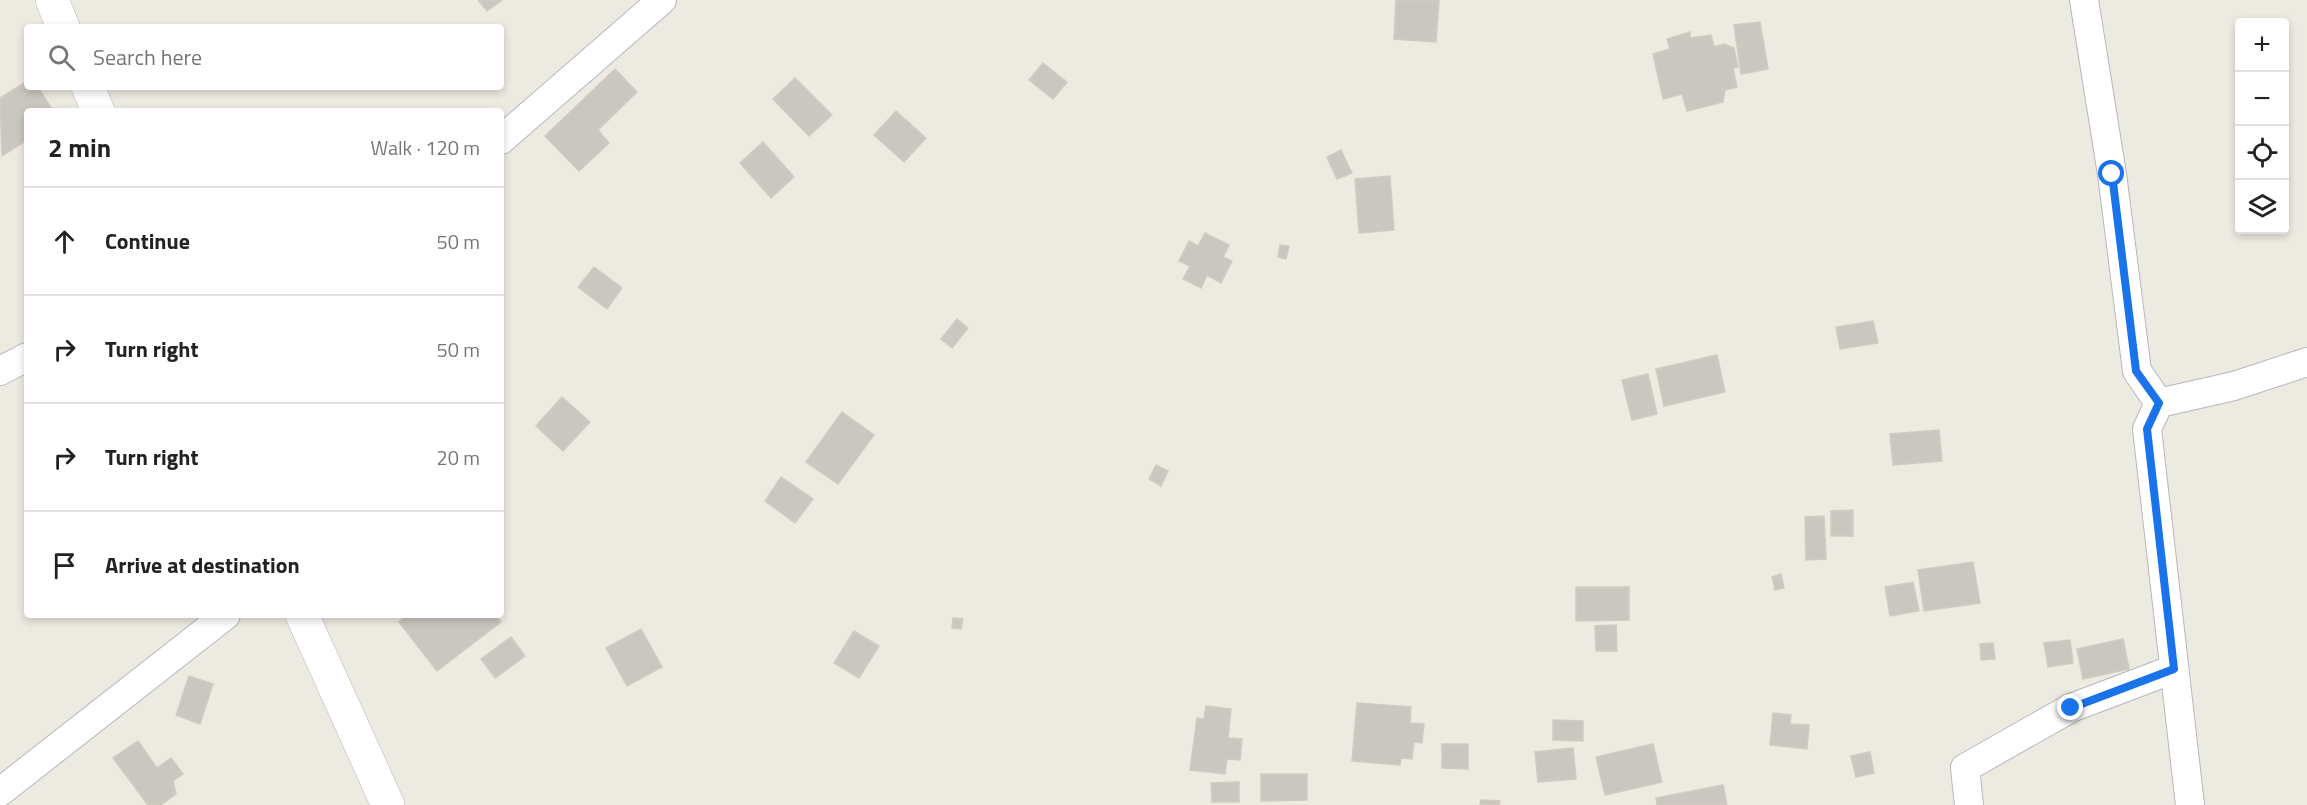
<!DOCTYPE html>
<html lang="en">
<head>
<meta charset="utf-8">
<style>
  :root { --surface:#fff; --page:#f2f2f2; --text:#222; --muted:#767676; --line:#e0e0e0 }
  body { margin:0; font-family:"Titillium Web",sans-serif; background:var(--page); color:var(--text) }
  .controls { position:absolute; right:18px; top:18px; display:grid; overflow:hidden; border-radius:6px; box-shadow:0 3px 9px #0003 }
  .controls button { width:54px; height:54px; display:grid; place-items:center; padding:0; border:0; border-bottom:2px solid var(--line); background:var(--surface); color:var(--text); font:30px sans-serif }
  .stop { position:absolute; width:18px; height:18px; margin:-14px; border:4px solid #1a73e8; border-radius:50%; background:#fff }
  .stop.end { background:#1a73e8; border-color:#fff; box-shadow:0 2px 6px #0008 }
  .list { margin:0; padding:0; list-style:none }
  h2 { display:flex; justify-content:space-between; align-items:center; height:78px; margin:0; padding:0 24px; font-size:26px }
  h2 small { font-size:20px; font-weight:400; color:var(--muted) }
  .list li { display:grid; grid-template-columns:39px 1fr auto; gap:18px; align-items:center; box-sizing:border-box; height:108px; padding:0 24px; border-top:2px solid var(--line) }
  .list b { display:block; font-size:22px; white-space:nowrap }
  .list em { font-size:20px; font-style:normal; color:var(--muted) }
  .icon { flex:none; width:33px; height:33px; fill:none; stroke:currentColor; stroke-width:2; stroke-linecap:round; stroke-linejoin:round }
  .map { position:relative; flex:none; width:2307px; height:805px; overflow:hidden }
  .search { position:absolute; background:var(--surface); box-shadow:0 3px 9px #0003; left:24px; top:24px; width:480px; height:66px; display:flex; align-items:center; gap:15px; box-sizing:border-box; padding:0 21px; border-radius:6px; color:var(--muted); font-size:22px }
  .panel { position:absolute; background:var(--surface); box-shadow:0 3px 9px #0003; left:24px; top:108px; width:480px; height:510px; border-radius:6px }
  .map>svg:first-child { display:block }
  .building { fill:#cac6c0; stroke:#d2cbbf; stroke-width:1.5 }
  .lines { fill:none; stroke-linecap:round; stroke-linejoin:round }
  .street-casing { stroke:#b4b8bc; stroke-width:30 }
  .secondary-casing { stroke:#b5b9bf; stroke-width:34 }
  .street { stroke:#fff; stroke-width:28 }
  .secondary { stroke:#fff; stroke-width:33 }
  .route { stroke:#1a73e8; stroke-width:8 }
</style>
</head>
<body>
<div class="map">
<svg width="2307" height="805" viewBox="0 0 2307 805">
  <rect width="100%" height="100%" fill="#edeae1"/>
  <!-- building -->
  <path class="building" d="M 478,0 L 502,0 L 487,11 Z
    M 1396,0 L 1439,0 L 1436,42 L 1394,39 Z
    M 1760,22 L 1768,69 L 1741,74 L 1734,25 Z
    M 1690,32 L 1690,38 L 1711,35 L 1714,47 L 1724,44 L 1734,48 L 1738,67 L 1733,68 L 1737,87 L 1725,90 L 1723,102 L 1687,111 L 1682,94 L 1663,99 L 1653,54 L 1670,49 L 1667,39 Z
    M 1043,63 L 1067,82 L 1053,99 L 1029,80 Z
    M 615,69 L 637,92 L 598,130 L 609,143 L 579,171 L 545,136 Z
    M 795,78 L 832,115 L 809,136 L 773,99 Z
    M 27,81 L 27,87 L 38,87 L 53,111 L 27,111 L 27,140 L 2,156 L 0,98 Z
    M 896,111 L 926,138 L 904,162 L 874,135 Z
    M 763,142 L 794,177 L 771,198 L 740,163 Z
    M 1341,150 L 1352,173 L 1337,179 L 1327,157 Z
    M 1390,176 L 1394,230 L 1359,233 L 1355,179 Z
    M 1205,233 L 1229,245 L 1223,257 L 1232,261 L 1221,283 L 1207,275 L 1201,288 L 1183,279 L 1190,266 L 1179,261 L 1189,241 L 1198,246 Z
    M 1280,245 L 1289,246 L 1286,259 L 1278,257 Z
    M 594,267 L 622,288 L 607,309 L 578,287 Z
    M 957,319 L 968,328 L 952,348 L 941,339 Z
    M 1873,321 L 1878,343 L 1840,349 L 1836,327 Z
    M 1717,355 L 1725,392 L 1664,406 L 1656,369 Z
    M 1648,374 L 1657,414 L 1632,420 L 1622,380 Z
    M 562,397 L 590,422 L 563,451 L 536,426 Z
    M 842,412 L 874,435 L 838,484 L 806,462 Z
    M 1939,430 L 1942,461 L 1893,465 L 1890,434 Z
    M 1156,465 L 1168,471 L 1161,486 L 1149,479 Z
    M 781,477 L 813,499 L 795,523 L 765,501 Z
    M 1853,510 L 1853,536 L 1831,536 L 1831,511 Z
    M 1824,516 L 1826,559 L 1806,560 L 1805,517 Z
    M 1973,562 L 1980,603 L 1924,611 L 1918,570 Z
    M 1781,574 L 1784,588 L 1775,590 L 1772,577 Z
    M 1913,582 L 1919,611 L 1890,616 L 1885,587 Z
    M 1576,587 L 1629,587 L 1629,620 L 1576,621 Z
    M 408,615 L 495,615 L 501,622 L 437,671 L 399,622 Z
    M 953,618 L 963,619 L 961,629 L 952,628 Z
    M 1616,625 L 1617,651 L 1596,651 L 1595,626 Z
    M 641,629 L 662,667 L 627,686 L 606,648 Z
    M 854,631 L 879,646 L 859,678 L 834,663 Z
    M 511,637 L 525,656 L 495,678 L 481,659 Z
    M 2123,639 L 2129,669 L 2083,679 L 2077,649 Z
    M 2070,640 L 2073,663 L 2048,667 L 2044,643 Z
    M 1993,643 L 1995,659 L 1981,660 L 1980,644 Z
    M 189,676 L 213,684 L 200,724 L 176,715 Z
    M 1357,703 L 1411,707 L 1410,723 L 1424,724 L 1422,743 L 1414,742 L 1412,759 L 1401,758 L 1400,765 L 1352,761 Z
    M 1206,706 L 1231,709 L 1228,738 L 1242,739 L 1240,760 L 1227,759 L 1225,774 L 1190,770 L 1197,718 L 1204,719 Z
    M 1773,713 L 1791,715 L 1790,724 L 1809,725 L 1807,749 L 1770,745 Z
    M 1553,720 L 1583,721 L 1583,741 L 1553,740 Z
    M 138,741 L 157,768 L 171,758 L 183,774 L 173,781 L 176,794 L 161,805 L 148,805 L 113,758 Z
    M 1442,744 L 1468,744 L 1468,769 L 1442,768 Z
    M 1653,744 L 1662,782 L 1605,795 L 1596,757 Z
    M 1573,748 L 1576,779 L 1538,782 L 1535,752 Z
    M 1870,752 L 1874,773 L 1856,777 L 1851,756 Z
    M 1261,774 L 1307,774 L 1307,800 L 1261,801 Z
    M 1239,782 L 1239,802 L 1212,802 L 1211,783 Z
    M 1723,785 L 1727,805 L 1657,805 L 1656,798 Z
    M 1481,800 L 1500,801 L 1499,805 L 1480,805 Z"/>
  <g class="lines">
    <!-- street casing -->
    <g class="street-casing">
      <path id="street" d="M 2084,0 L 2112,174 L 2137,371 L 2159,403
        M 501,140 L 662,0
        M 0,371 L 27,357
        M 0,792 L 226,615
        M 1969,805 L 1965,768 L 2071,708 L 2174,669
        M 2190,805 L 2147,429 L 2159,403 L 2234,386 L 2307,362"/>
    </g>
    <!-- secondary casing -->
    <g class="secondary-casing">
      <path id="secondary" d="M 52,0 L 63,27
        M 88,87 L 98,111
        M 302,615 L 388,805"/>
    </g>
    <!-- street -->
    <use href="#street" class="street"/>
    <!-- secondary -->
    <use href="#secondary" class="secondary"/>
  </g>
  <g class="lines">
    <!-- route -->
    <path class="route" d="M 2071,708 L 2174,669 L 2147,429 L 2159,403 L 2136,371 L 2112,174"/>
  </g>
</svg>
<div class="controls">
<button>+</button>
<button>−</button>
<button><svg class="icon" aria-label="locate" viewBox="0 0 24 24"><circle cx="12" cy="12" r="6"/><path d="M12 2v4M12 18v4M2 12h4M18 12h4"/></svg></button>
<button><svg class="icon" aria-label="layers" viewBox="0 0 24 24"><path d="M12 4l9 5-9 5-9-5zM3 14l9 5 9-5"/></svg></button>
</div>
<div class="stop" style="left:2112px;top:174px"></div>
<div class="stop end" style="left:2071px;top:708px"></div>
<div class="search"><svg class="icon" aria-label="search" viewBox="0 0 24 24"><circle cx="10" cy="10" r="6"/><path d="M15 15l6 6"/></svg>Search here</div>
<section class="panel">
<h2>2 min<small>Walk · 120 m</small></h2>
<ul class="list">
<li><svg class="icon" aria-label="ahead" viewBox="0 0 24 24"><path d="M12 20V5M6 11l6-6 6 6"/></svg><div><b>Continue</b></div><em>50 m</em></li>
<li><svg class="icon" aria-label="right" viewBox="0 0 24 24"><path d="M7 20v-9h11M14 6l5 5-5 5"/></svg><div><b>Turn right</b></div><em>50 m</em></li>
<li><svg class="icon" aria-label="right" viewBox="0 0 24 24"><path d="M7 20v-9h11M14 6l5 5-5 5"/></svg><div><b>Turn right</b></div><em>20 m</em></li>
<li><svg class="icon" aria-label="arrive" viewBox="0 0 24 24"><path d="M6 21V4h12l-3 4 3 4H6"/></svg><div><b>Arrive at destination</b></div></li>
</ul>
</section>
</div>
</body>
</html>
